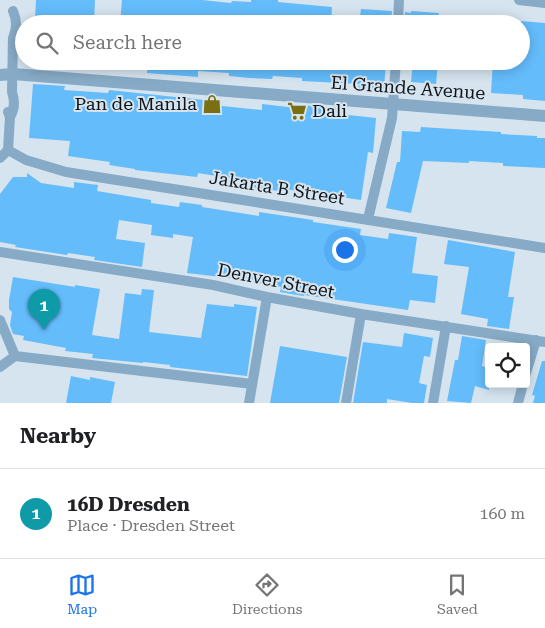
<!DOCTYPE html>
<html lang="en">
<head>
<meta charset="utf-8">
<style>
  :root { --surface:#fff; --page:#f6f6f6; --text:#202124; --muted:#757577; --line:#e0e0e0; --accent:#1a73e8 }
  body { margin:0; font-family:"Roboto Serif",serif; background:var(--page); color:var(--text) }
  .controls { position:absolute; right:15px; bottom:15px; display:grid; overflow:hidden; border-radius:5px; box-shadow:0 2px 12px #0003 }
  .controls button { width:45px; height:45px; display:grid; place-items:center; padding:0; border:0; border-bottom:1px solid var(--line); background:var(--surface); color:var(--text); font:25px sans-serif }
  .you { position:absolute; left:344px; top:249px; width:18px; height:18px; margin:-12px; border:4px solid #fff; border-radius:50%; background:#1a73e8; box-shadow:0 0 0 8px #1a73e833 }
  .badge { display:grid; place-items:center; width:32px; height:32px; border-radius:50%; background:var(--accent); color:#fff; font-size:16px; font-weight:700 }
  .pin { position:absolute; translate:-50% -41px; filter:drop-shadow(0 1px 2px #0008) }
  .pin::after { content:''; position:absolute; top:26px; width:18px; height:15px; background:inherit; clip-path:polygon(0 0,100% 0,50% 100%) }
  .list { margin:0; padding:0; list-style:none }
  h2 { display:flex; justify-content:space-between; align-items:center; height:65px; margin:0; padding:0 20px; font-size:21px }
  h2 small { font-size:16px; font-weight:400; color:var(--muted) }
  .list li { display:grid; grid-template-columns:32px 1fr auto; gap:15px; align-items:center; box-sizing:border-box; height:90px; padding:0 20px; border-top:1px solid var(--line) }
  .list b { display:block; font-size:19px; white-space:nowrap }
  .list p { margin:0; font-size:16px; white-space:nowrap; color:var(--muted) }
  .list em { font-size:16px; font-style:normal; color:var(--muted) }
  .icon { flex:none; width:28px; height:28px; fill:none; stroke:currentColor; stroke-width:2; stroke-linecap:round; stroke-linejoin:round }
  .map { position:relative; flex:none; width:545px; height:403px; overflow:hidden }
  .search { position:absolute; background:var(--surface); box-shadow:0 2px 12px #0003; left:15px; right:15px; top:15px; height:55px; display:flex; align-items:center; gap:12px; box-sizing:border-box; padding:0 18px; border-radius:28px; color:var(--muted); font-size:19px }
  .sheet { height:155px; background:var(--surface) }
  nav { display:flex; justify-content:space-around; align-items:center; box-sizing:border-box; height:70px; border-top:1px solid var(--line); background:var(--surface); font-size:14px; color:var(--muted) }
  nav a { display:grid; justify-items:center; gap:2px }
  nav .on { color:var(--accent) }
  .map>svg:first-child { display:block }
  .building { fill:#64bcfb }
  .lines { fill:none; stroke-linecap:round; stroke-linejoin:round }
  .minor { stroke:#87aac6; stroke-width:10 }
  .tertiary { stroke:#87aac6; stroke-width:12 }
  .labels { text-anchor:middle; stroke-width:4; stroke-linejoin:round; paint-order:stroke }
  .street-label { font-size:18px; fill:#0f1418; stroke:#d6e4ef }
  .poi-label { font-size:18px; fill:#0f1418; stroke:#d6e4ef; text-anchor:end }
</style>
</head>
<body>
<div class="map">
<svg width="545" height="403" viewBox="0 0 545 403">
  <rect width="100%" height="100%" fill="#d6e4ef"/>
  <!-- building -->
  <path class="building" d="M 36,0 L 95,0 L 94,23 L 35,21 Z
    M 122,0 L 202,0 L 231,3 L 232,1 L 251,2 L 251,0 L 278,0 L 278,2 L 332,7 L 331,24 L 120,24 Z
    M 361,9 L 392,11 L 391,24 L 359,24 Z
    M 411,11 L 439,13 L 438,24 L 405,24 L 405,12 L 411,13 Z
    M 521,21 L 545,23 L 545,101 L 523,99 L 523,95 L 491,93 L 493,61 L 521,62 Z
    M 34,61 L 62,61 L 61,70 L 34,67 Z
    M 148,61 L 386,61 L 384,90 L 358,89 L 359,84 L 302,81 L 302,78 L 273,76 L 272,79 L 249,78 L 229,76 L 229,73 L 198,71 L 198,77 L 147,73 Z
    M 413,61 L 438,61 L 436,84 L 411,82 Z
    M 33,84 L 65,86 L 64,90 L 108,93 L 109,90 L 204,100 L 203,104 L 262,110 L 262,104 L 288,107 L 288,104 L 339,108 L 339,114 L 376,118 L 373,153 L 368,152 L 361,200 L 278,188 L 278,191 L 253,187 L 253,182 L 198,173 L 197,177 L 135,170 L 135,169 L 109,165 L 110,162 L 68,156 L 70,141 L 29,138 Z
    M 421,127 L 501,132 L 501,134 L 537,136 L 537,138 L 545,138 L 545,168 L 503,166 L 503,163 L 469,161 L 469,163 L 423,161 L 411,213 L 386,208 L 397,162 L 400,162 L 402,131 L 420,132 Z
    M 27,173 L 41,183 L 74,188 L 74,182 L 98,185 L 97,191 L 151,200 L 151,203 L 179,207 L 180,202 L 202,205 L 202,207 L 259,216 L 259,212 L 313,220 L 313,222 L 361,229 L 360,235 L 388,239 L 389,233 L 417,237 L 412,273 L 438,276 L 435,303 L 410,300 L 408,310 L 304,295 L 304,296 L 297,295 L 280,292 L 281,287 L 229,278 L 187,273 L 193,237 L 173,234 L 173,238 L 151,235 L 152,225 L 119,220 L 116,239 L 145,243 L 142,267 L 94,260 L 95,257 L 68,253 L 67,255 L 15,247 L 16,245 L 0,242 L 0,194 L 13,177 L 27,177 Z
    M 448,240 L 515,252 L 508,297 L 514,297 L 509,329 L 487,326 L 488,319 L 461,314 L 469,267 L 444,264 Z
    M 13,277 L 75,287 L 75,285 L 100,289 L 92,335 L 119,339 L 125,293 L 141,295 L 142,289 L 154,290 L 149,332 L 201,338 L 207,304 L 234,307 L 234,304 L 257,307 L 247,376 L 170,367 L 170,365 L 143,362 L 143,363 L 92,358 L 93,354 L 65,351 L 66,348 L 23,340 L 24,336 L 13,334 L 10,325 L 12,312 L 9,309 L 9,300 Z
    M 404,333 L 433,338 L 430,357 L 424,356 L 419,383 L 427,385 L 424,403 L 412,403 L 387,399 L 387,403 L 353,403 L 363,342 L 402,347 Z
    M 462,336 L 486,340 L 482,366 L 489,368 L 489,390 L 475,386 L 471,403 L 447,401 L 455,360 L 458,360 Z
    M 280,346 L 347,357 L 339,403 L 270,403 Z
    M 542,361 L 545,361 L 545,403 L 533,403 L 535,396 L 532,395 Z
    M 71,376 L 90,380 L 90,377 L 115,382 L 111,403 L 66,403 Z"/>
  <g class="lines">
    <!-- minor -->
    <path class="minor" d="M 519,0 L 545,3
      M 398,24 L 399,0
      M 10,117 C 15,109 15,101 12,92 L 13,38 C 17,29 17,20 13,11
      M 8,150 L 26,160 L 66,172 L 545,248
      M 8,150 L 10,117 L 8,112
      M 0,158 L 8,150
      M 368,219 L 392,118 L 396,61
      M 0,252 L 213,285 L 267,297 L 361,314 L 545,342
      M 0,320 L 15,356
      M 0,367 L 15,356 L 252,384
      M 526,373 L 536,340
      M 249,403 L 267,297
      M 346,403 L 361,314
      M 433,403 L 446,326
      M 518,403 L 523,384"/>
    <!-- tertiary -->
    <path class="tertiary" d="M 0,75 L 13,74 L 545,116"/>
  </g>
  <!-- icons -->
  <defs>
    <g id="shop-bare" transform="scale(1.5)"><path d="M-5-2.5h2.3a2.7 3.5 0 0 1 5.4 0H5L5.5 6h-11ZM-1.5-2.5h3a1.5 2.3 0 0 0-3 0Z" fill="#7a7011" stroke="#d6e4ef" stroke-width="2.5" paint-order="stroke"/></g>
    <g id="supermarket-bare" transform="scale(1.5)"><path d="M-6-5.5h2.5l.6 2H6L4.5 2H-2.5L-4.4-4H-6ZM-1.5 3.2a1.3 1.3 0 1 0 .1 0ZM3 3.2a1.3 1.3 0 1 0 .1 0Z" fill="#7a7011" stroke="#d6e4ef" stroke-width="2.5" paint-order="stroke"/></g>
  </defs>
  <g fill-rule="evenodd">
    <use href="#shop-bare" x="212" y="104"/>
    <use href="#supermarket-bare" x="297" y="111"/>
  </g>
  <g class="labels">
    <!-- street labels -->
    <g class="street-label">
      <text transform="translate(408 88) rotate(4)" y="6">El Grande Avenue</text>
      <text transform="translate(277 188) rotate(9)" y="6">Jakarta B Street</text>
      <text transform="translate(276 281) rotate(11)" y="6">Denver Street</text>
    </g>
    <!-- poi labels -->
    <g class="poi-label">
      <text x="197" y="110">Pan de Manila</text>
      <text x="312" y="117" text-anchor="start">Dali</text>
    </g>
  </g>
</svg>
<div class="controls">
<button><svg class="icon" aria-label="locate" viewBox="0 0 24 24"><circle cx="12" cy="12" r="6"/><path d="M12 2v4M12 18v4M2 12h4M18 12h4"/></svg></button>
</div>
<div class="you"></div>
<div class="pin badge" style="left:44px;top:330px;background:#0f9aa8">1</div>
<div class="search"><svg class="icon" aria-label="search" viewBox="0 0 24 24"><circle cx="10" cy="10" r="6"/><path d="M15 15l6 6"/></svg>Search here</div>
</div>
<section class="sheet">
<h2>Nearby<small></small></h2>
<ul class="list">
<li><span class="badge" style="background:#0f9aa8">1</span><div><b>16D Dresden</b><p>Place · Dresden Street</p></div><em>160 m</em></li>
</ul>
</section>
<nav>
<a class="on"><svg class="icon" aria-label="map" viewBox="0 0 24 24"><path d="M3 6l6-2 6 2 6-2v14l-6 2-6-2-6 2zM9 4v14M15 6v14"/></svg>Map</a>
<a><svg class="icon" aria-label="directions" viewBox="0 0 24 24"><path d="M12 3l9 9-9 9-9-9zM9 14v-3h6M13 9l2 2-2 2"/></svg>Directions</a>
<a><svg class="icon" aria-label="saved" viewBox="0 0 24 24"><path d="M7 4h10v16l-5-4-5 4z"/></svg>Saved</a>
</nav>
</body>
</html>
